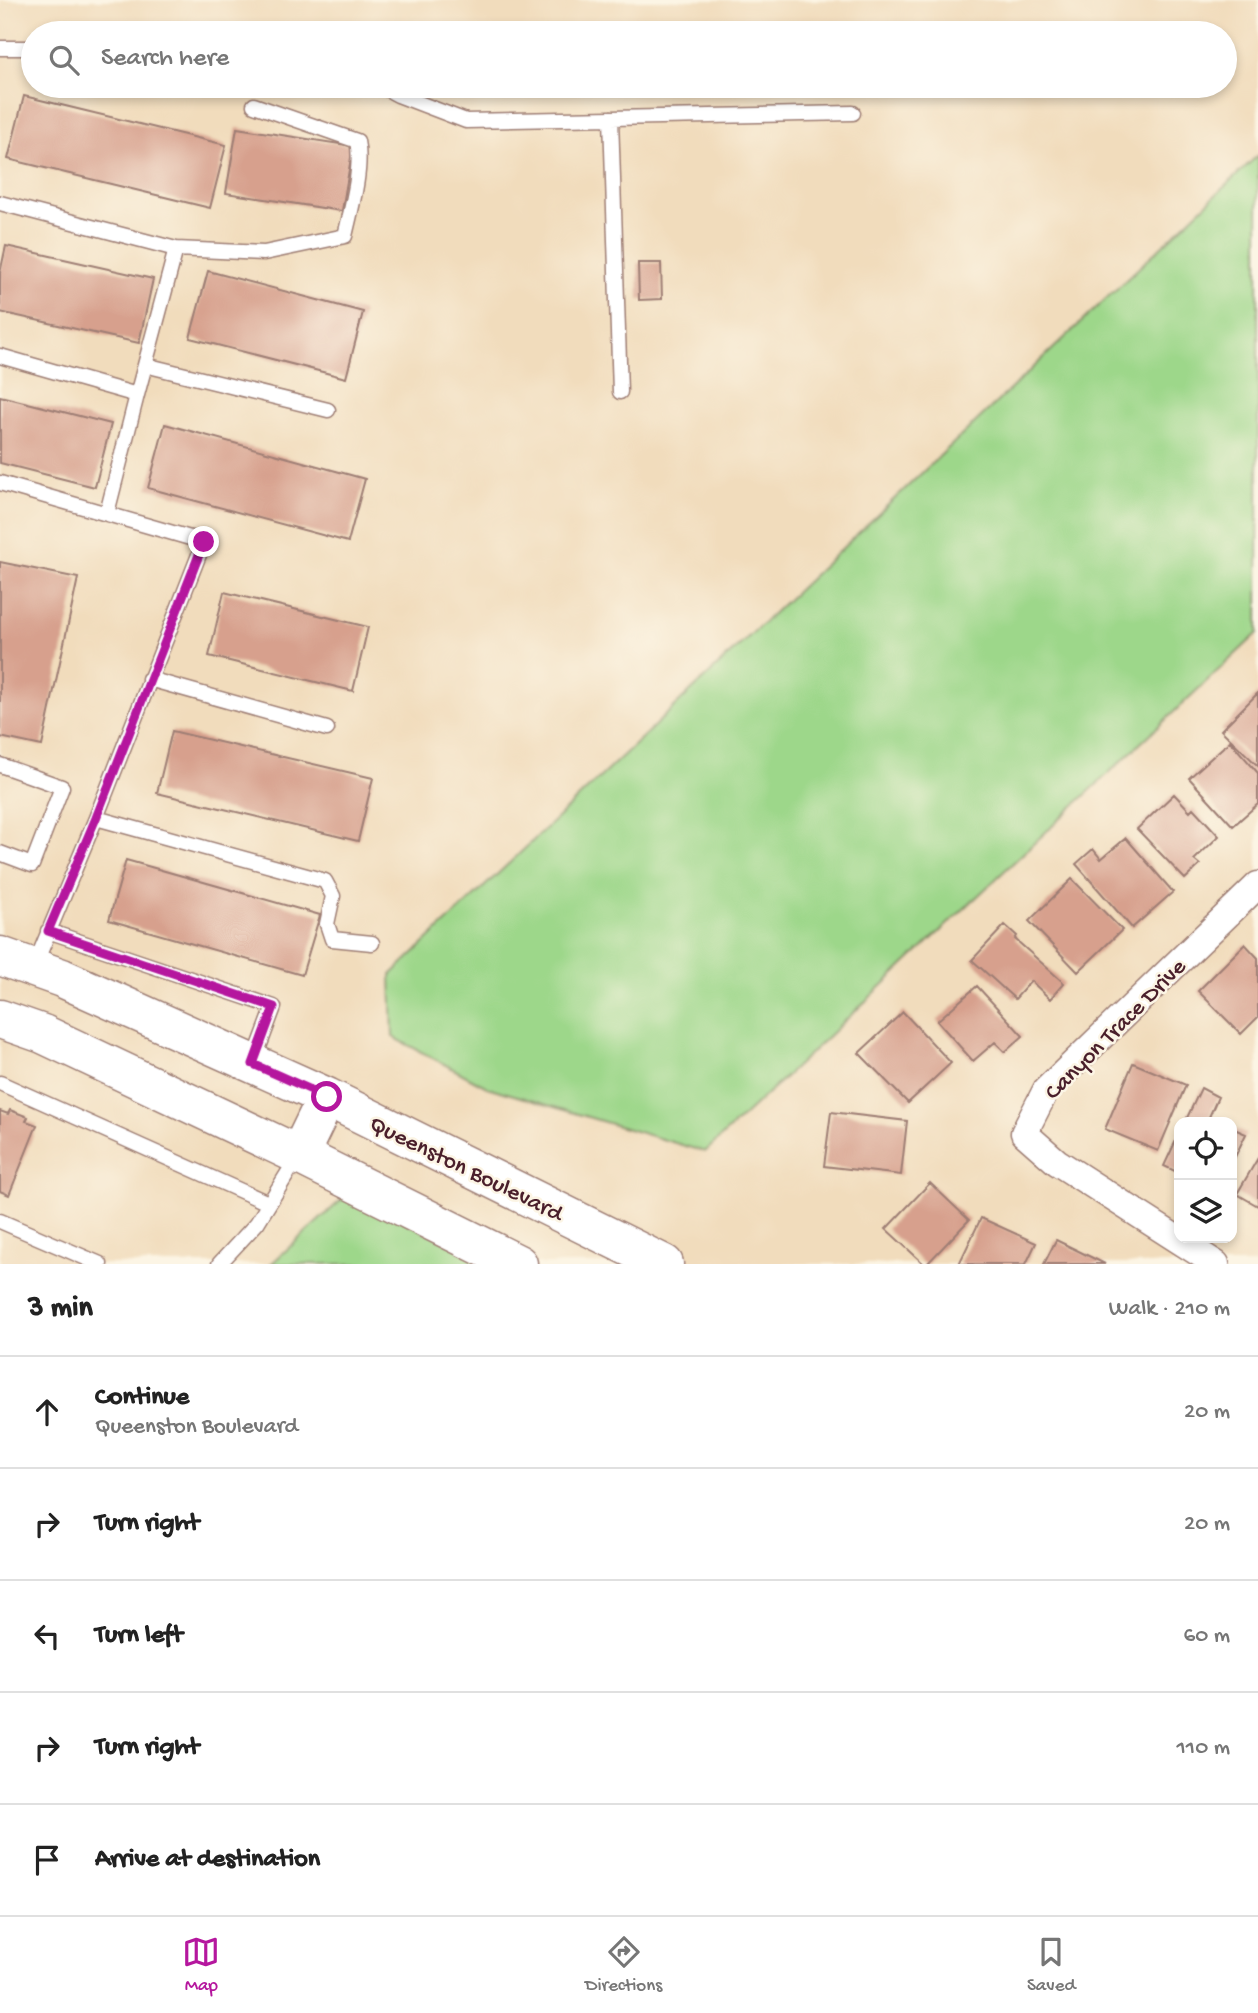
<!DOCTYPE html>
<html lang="en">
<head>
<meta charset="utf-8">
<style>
  :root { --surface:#fff; --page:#f2f2f2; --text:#222; --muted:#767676; --line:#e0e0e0; --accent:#b5179e }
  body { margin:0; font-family:"Gochi Hand",sans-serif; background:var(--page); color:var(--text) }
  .controls { position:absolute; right:21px; bottom:21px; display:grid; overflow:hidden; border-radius:14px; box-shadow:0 4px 10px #0003 }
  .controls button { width:63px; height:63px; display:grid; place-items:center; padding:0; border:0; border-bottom:2px solid var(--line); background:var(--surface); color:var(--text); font:35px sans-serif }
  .stop { position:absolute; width:21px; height:21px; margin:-16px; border:5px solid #b5179e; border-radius:50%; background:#fff }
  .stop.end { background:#b5179e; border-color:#fff; box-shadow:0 2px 7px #0008 }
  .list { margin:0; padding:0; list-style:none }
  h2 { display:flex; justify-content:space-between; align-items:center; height:91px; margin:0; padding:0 28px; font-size:30px }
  h2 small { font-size:23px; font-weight:400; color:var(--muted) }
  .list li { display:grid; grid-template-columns:46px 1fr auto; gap:21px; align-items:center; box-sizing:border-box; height:112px; padding:0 28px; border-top:2px solid var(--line) }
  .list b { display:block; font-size:26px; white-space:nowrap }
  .list p { margin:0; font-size:23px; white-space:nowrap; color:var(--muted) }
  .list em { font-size:23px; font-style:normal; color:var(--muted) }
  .icon { flex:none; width:38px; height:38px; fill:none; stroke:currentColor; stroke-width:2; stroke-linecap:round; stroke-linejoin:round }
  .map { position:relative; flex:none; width:1258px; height:1264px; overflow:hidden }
  .search { position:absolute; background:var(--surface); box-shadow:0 4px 10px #0003; left:21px; right:21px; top:21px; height:77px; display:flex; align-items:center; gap:18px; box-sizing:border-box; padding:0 24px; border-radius:38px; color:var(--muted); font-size:26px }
  .sheet { height:651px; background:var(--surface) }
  nav { display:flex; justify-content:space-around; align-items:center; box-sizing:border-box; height:98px; border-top:2px solid var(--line); background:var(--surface); font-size:19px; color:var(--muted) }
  nav a { display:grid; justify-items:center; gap:4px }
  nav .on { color:var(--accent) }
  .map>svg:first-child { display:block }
  .green { fill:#9dd78a; stroke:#747b5a; stroke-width:2 }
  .building { fill:#d7a08d }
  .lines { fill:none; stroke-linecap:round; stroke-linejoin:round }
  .lane-casing { stroke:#9e7e74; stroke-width:17 }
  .street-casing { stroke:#9e7e74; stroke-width:29 }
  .secondary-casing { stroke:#9e7e74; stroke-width:41 }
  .lane { stroke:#fff; stroke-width:14 }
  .street { stroke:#fff; stroke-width:26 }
  .secondary { stroke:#fff; stroke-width:38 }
  .route { stroke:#b5179e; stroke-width:9 }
  .labels { text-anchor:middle; stroke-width:5; stroke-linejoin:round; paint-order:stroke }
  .street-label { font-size:24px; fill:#4a1f2b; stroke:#fcf5e5 }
</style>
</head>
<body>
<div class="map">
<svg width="1258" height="1264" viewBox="0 0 1258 1264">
  <rect width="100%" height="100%" fill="#fcf5e5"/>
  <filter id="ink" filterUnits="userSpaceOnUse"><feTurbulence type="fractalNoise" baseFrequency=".0143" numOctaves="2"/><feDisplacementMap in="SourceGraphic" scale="14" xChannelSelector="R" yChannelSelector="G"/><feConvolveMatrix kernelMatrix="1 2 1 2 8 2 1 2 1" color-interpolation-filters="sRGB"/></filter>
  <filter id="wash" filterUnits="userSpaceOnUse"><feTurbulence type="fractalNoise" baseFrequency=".00686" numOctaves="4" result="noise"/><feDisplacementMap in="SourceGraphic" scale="28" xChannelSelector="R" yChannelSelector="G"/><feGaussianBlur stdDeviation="1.57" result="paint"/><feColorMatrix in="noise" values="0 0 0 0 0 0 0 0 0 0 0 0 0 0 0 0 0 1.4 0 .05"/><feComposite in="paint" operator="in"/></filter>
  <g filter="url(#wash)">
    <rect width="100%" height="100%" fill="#f1dcbc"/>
    <!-- green -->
    <path class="green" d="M 1258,155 L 1258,633 L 705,1152 L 487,1087 L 393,1037 L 391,975 Z
      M 348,1194 L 491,1264 L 271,1264 Z"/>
    <g id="blocks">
      <!-- building -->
      <path class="building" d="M 24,96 L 226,145 L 210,208 L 8,159 Z
        M 237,128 L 353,146 L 342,211 L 226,193 Z
        M 6,246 L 153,279 L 139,343 L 0,312 L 0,273 Z
        M 638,263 L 661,263 L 662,299 L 639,300 Z
        M 208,271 L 363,312 L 346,378 L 190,338 Z
        M 0,396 L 111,424 L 95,487 L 0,463 Z
        M 165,424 L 365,479 L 348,542 L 148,488 Z
        M 0,562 L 78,578 L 42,746 L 0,737 Z
        M 224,592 L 368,627 L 353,691 L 209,656 Z
        M 1258,693 L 1258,766 L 1221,730 Z
        M 172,731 L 373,778 L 358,841 L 157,793 Z
        M 1230,741 L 1258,773 L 1258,804 L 1233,826 L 1189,778 Z
        M 1174,794 L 1190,811 L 1193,808 L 1219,836 L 1194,860 L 1200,865 L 1185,879 L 1137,829 Z
        M 1126,838 L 1173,892 L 1132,928 L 1076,864 L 1093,849 L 1101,859 Z
        M 126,860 L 320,915 L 302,975 L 109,920 Z
        M 1072,879 L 1122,930 L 1078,972 L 1029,921 Z
        M 1005,925 L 1017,936 L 1015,939 L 1064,983 L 1050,999 L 1031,981 L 1015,999 L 972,960 Z
        M 1245,944 L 1258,958 L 1258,1017 L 1241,1034 L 1198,991 Z
        M 977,986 L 1023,1036 L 1005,1052 L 995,1042 L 973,1061 L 937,1021 Z
        M 903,1012 L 951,1063 L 908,1103 L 859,1053 Z
        M 1133,1063 L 1186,1085 L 1158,1151 L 1105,1129 Z
        M 1201,1088 L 1218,1097 L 1209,1117 L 1220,1122 L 1185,1122 Z
        M 10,1110 L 28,1117 L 26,1121 L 37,1125 L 9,1195 L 0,1191 L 0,1111 L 8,1114 Z
        M 831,1112 L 907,1121 L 901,1175 L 824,1166 Z
        M 1232,1128 L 1246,1134 L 1232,1163 Z
        M 1179,1134 L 1179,1173 L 1164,1166 Z
        M 1258,1158 L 1258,1206 L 1237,1194 Z
        M 930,1183 L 969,1220 L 927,1264 L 924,1264 L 886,1229 Z
        M 981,1218 L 1036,1243 L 1026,1264 L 959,1264 Z
        M 1056,1240 L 1105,1264 L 1044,1264 Z"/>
    </g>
  </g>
  <g filter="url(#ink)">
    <use href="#blocks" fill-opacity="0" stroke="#9e7e74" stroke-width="2"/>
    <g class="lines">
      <!-- lane casing -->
      <g class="lane-casing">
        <path id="lane" d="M 0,48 L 33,48
          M 381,86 L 398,95 L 466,121 L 853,113
          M 611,118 L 620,392
          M 0,203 L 176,249 L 137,395
          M 176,249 L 264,253 L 345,236 C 351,210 363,168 357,141 L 254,105
          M 0,356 L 137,395 L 107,513
          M 145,365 L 328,410
          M 0,483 L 204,542 L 96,818 L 34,967
          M 149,679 L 327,729
          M 0,765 L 62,787 L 32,865 L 0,853
          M 96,818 L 325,881 L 333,896 L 327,924 L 332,939 L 372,943
          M 48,931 L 274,1007 L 253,1063
          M 0,1083 L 268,1203
          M 0,1221 L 100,1264
          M 219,1264 L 257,1223 L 299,1155"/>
      </g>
      <!-- street casing -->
      <g class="street-casing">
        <path id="street" d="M 1216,1264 L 1057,1162 L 1024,1133 L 1046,1090 L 1258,885"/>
      </g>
      <!-- secondary casing -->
      <g class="secondary-casing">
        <path id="secondary" d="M 0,956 L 62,978 L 327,1097 L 664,1264
          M 0,1019 L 43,1034 L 299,1155 L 518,1264
          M 299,1155 L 327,1097"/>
      </g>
      <!-- lane -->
      <use href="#lane" class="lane"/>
      <!-- street -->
      <use href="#street" class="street"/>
      <!-- secondary -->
      <use href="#secondary" class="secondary"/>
    </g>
  </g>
  <g class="lines" filter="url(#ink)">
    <!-- route -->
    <path class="route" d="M 204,542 L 96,818 L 48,931 L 274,1007 L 253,1064 L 327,1097"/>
  </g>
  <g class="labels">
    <!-- street labels -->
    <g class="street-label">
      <text transform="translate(1114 1028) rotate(-45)" y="8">Canyon Trace Drive</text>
      <text transform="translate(467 1167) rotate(26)" y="8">Queenston Boulevard</text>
    </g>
  </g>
</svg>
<div class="controls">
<button><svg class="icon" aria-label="locate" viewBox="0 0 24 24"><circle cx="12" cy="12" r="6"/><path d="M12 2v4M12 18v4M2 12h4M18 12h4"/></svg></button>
<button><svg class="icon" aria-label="layers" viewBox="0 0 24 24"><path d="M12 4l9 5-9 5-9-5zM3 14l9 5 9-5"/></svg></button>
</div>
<div class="stop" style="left:327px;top:1097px"></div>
<div class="stop end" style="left:204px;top:542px"></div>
<div class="search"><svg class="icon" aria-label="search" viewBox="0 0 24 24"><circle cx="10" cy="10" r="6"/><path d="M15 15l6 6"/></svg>Search here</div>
</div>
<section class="sheet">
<h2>3 min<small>Walk · 210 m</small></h2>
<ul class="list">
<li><svg class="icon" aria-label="ahead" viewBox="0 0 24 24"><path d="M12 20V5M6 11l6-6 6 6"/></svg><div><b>Continue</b><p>Queenston Boulevard</p></div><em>20 m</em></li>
<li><svg class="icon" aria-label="right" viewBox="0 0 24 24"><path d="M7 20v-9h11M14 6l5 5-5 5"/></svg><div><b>Turn right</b></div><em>20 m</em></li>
<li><svg class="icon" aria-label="left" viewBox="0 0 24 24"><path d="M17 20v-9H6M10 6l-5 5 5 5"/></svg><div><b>Turn left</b></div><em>60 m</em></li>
<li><svg class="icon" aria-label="right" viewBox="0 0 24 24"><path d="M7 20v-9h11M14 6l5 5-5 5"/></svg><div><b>Turn right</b></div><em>110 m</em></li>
<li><svg class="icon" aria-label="arrive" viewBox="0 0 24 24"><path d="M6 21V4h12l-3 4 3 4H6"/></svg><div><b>Arrive at destination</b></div></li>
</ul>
</section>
<nav>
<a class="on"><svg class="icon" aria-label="map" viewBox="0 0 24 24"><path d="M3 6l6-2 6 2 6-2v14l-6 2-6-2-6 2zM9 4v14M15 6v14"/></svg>Map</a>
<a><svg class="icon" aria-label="directions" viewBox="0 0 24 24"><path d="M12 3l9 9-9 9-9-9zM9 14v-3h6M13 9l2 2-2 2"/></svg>Directions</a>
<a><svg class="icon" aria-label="saved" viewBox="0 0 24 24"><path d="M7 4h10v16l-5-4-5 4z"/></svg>Saved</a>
</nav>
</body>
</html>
